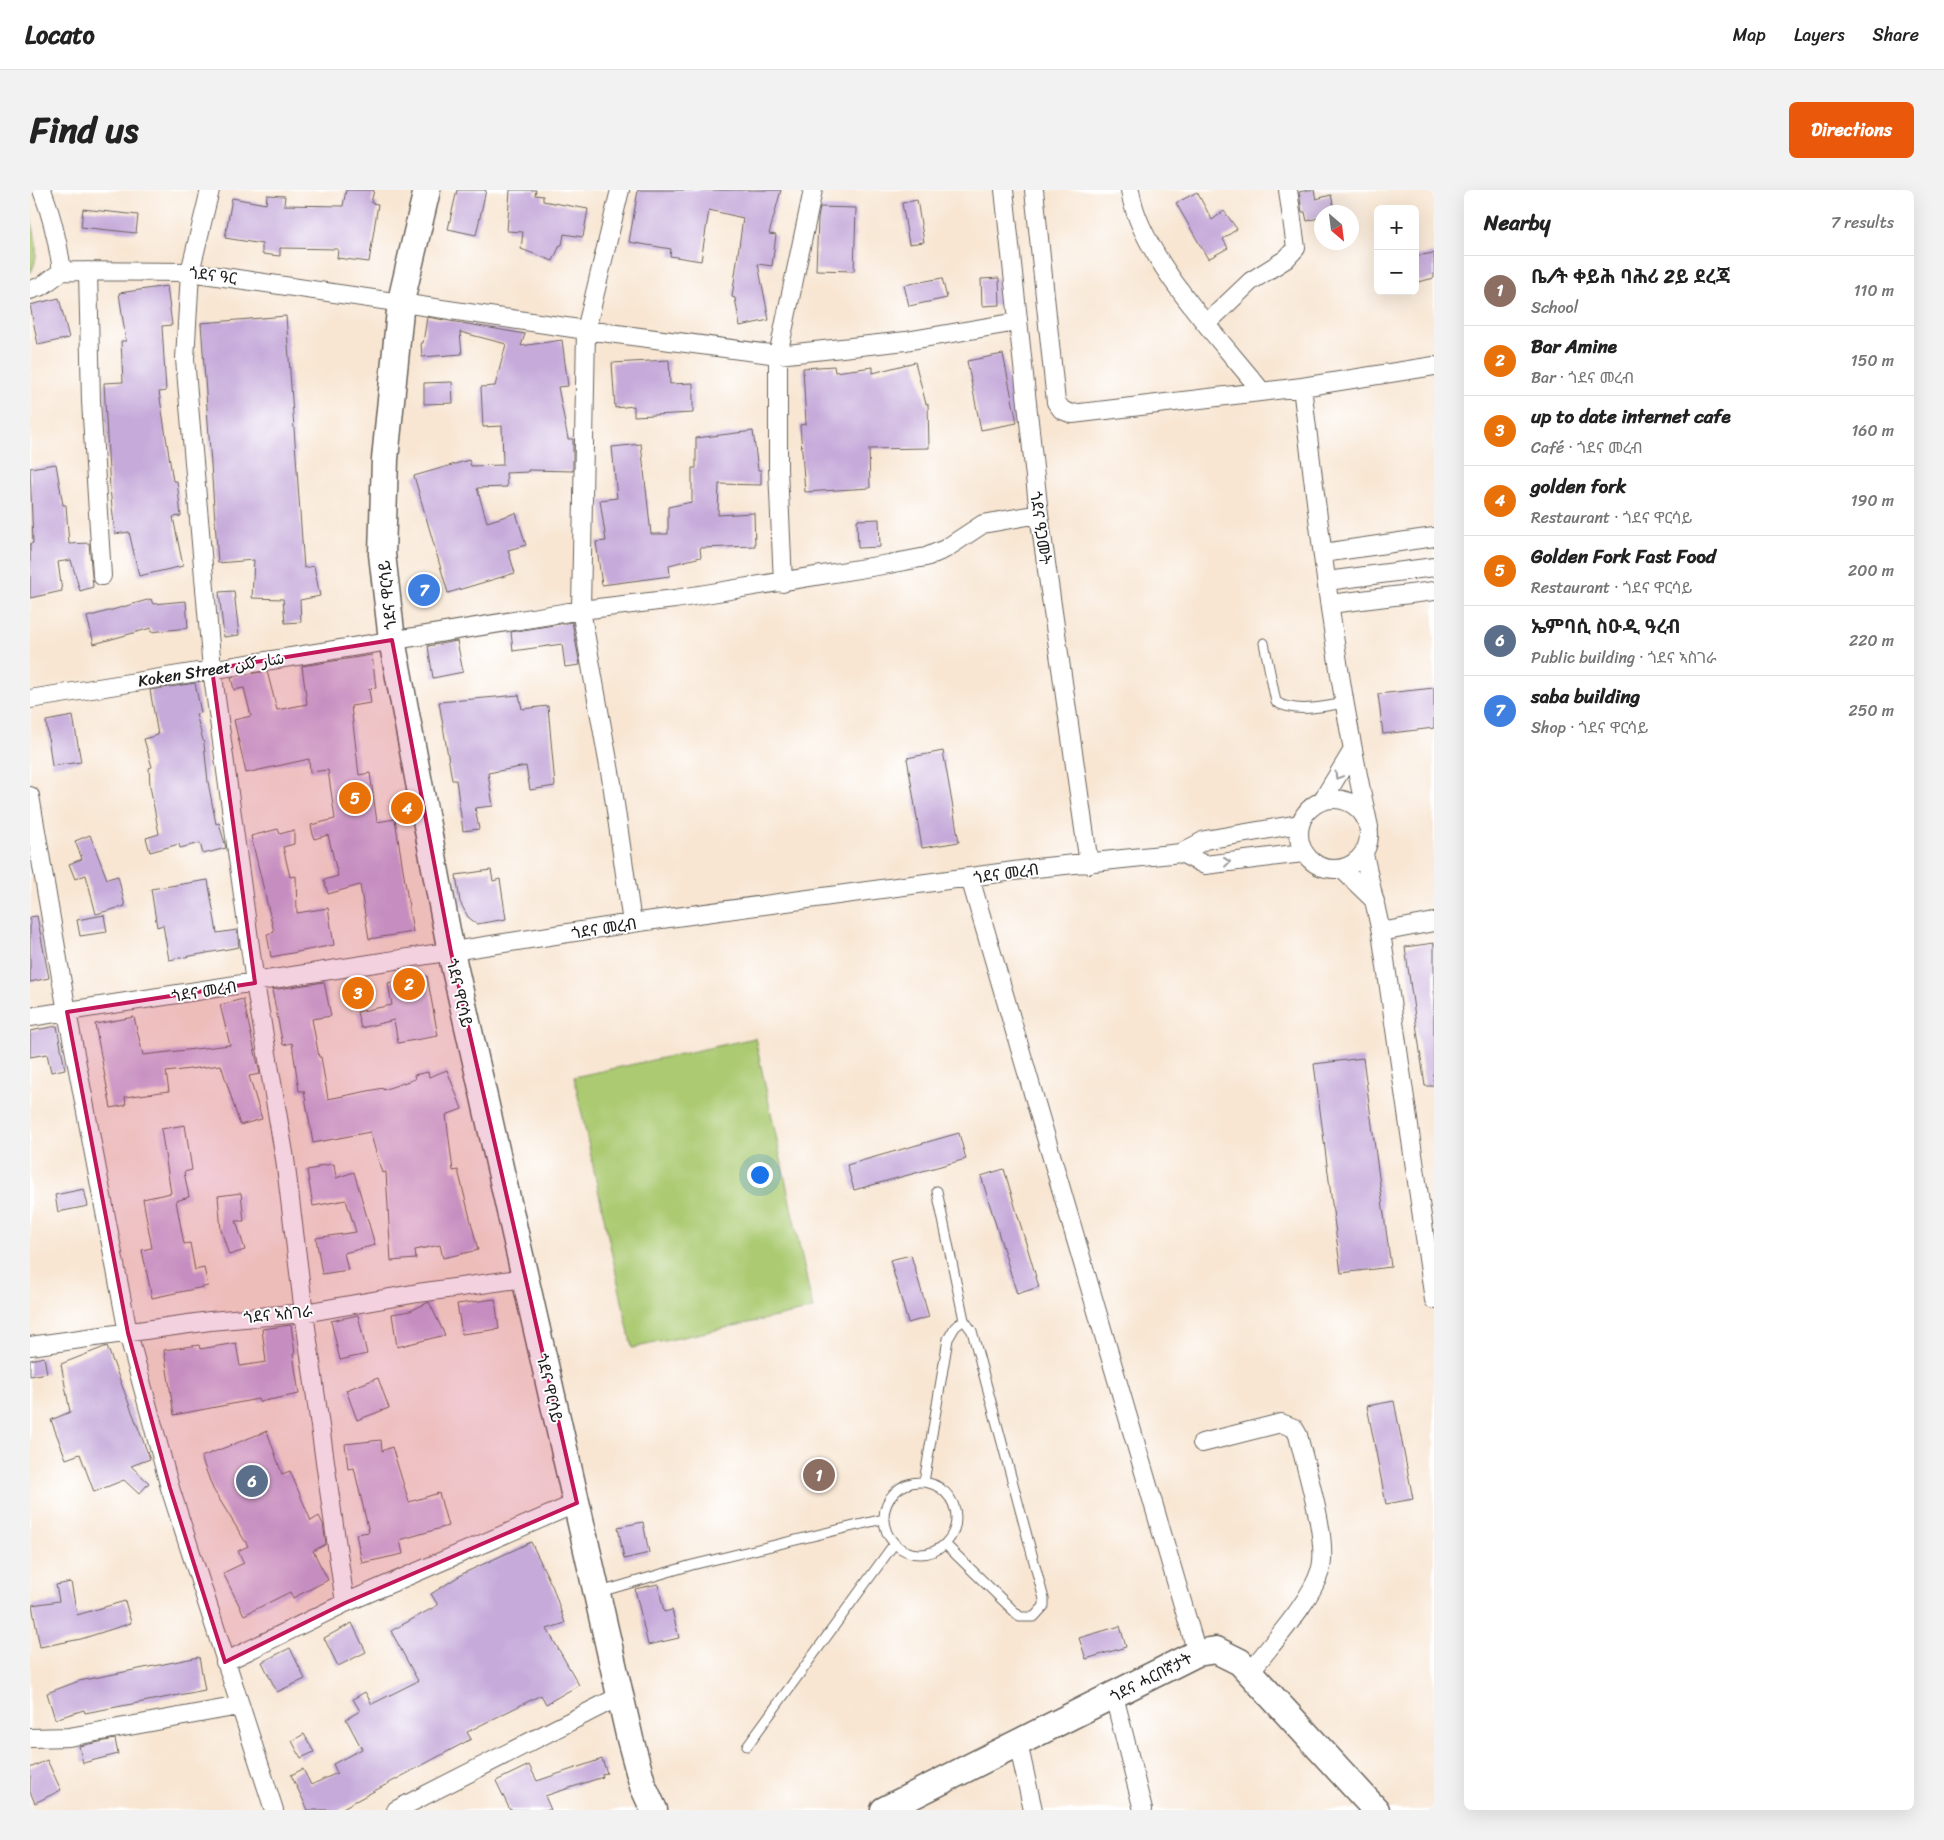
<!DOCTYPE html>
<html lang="en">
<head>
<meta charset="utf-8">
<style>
  :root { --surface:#fff; --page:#f2f2f2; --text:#222; --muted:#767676; --line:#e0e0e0; --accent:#ea580c }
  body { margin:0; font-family:Sriracha,"Playpen Sans Arabic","Noto Sans Ethiopic",sans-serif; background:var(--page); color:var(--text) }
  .controls { position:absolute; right:15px; top:15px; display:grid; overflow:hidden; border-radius:8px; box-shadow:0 5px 20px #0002 }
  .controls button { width:45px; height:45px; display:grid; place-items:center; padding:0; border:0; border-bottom:1px solid var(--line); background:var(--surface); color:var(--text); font:25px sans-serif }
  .compass { position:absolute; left:1284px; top:15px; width:45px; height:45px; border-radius:50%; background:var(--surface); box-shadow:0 5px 20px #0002; rotate:152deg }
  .you { position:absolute; left:729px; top:984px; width:18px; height:18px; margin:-12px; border:4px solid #fff; border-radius:50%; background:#1a73e8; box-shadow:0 0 0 8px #1a73e833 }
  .badge { display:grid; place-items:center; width:32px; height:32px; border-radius:50%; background:var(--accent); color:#fff; font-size:16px; font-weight:700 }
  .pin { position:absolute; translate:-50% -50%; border:2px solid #fff; box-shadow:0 1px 5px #0006 }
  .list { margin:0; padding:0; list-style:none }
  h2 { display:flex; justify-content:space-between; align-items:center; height:65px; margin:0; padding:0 20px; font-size:21px }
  h2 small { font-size:16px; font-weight:400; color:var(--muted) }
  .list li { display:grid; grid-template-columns:32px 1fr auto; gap:15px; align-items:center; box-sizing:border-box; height:70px; padding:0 20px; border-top:1px solid var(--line) }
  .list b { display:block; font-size:19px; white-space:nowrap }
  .list p { margin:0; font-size:16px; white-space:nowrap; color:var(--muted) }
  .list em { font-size:16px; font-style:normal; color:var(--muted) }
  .map { position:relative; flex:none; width:1404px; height:1620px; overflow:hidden; border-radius:8px }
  header { display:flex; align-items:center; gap:30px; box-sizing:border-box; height:70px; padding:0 25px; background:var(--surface); border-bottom:1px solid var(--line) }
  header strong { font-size:24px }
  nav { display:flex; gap:28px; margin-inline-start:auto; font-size:18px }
  .intro { display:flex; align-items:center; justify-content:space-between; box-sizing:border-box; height:120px; padding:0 30px }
  h1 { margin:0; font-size:35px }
  .button { padding:12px 22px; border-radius:8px; background:var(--accent); color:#fff; font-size:18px; font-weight:700 }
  main { display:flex; gap:30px; padding:0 30px }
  aside { flex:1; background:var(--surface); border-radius:8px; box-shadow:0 5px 20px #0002 }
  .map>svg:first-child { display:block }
  .green { fill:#abca71; stroke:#647346 }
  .building { fill:#c6aada }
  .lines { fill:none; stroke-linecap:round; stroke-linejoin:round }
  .service-casing { stroke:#69635c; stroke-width:11 }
  .minor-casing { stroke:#69635c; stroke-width:20 }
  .secondary-casing { stroke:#69635c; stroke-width:29 }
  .service { stroke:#fff; stroke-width:9 }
  .minor { stroke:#fff; stroke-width:18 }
  .secondary { stroke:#fff; stroke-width:26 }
  .oneway { stroke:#999 }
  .marked { fill:#c2185b; fill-opacity:0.2; stroke:#c2185b; stroke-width:4; stroke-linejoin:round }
  .labels { text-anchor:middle; stroke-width:4; stroke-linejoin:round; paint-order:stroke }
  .street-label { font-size:16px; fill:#1c1c1c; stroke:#fff }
</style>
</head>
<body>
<header>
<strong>Locato</strong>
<nav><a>Map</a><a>Layers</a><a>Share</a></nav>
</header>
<div class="intro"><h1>Find us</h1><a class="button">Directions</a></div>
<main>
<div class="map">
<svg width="1404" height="1620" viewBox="0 0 1404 1620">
  <rect width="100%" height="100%" fill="#fff"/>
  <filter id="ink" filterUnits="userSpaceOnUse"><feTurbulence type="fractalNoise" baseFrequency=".02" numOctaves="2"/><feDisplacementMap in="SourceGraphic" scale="10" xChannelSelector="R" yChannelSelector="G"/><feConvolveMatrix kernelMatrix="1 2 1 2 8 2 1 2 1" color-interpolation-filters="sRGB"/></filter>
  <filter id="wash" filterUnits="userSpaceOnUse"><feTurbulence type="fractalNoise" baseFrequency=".0096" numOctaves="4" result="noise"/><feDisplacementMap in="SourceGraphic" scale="20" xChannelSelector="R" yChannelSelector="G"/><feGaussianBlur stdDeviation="1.12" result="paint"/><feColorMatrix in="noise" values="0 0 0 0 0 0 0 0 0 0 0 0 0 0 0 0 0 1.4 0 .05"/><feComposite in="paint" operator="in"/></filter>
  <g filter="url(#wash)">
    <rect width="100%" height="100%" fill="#f8e6d3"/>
    <!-- green -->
    <path class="green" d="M 0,26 C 5,43 11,68 0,83 Z
      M 725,848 L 783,1119 L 602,1158 L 544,887 Z"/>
    <g id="blocks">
      <!-- building -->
      <path class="building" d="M 316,0 L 344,0 L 341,13 L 348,14 L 339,72 L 307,68 L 308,59 L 250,58 L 250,66 L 232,64 L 232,54 L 195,48 L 202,8 L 236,14 L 237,5 L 255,6 L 254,15 L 313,16 Z
        M 427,0 L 456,0 L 446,45 L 418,39 Z
        M 480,0 L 506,0 L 505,5 L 513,6 L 513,11 L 558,19 L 553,47 L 534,44 L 532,55 L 530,55 L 523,71 L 491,59 L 493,42 L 477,41 Z
        M 608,0 L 751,0 L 739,44 L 746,45 L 742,76 L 728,74 L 739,130 L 710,136 L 705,108 L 702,107 L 713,28 L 679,20 L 671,71 L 640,66 L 641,59 L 599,52 Z
        M 1278,0 L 1284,0 L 1286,9 L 1301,5 L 1305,22 L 1292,22 L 1292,27 L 1277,31 L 1275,22 L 1272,22 L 1269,2 Z
        M 1167,2 L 1182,30 L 1194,21 L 1207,39 L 1193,49 L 1198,58 L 1178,69 L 1146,13 Z
        M 887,10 L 894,52 L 879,54 L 872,13 Z
        M 790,17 L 826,18 L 824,81 L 786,80 L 788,29 Z
        M 53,19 L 108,25 L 106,43 L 51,37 Z
        M 1404,63 L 1404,88 L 1388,92 L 1385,66 Z
        M 912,88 L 917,108 L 879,116 L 874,95 Z
        M 969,88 L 970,115 L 952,116 L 951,89 Z
        M 137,96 L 142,135 L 132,136 L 136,201 L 129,202 L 143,291 L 147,291 L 151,326 L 143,327 L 153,376 L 109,386 L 99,342 L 85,344 L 80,299 L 74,193 L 93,192 L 91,151 L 96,151 L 89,103 Z
        M 29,108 L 39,148 L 8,155 L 0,115 Z
        M 256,126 L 274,378 L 284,376 L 290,406 L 270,410 L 271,432 L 255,433 L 253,409 L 222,408 L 224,370 L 188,373 L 171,133 Z
        M 397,127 L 495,144 L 491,156 L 532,150 L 538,196 L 528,197 L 538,249 L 543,249 L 543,281 L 498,280 L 498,282 L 476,283 L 477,297 L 447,298 L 457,332 L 486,323 L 496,355 L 478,360 L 485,383 L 418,403 L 384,286 L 439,270 L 441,276 L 473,275 L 472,236 L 453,237 L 451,197 L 465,196 L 476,154 L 430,142 L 432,164 L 392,167 L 391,153 L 393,153 Z
        M 973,164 L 987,233 L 951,240 L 937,171 Z
        M 639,170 L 640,194 L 663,193 L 663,223 L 604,226 L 604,216 L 585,218 L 582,173 Z
        M 885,172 L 896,214 L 898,214 L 899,258 L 839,259 L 840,298 L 775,302 L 770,235 L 776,234 L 773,178 L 804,176 L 805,182 L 843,177 L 843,183 Z
        M 422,192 L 423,213 L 394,214 L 394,193 Z
        M 723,241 L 728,280 L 731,280 L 731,295 L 689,294 L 688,325 L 724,323 L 725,356 L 670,358 L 671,367 L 639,375 L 640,386 L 572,395 L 566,352 L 576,351 L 570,310 L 587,308 L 582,257 L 611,254 L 621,344 L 638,344 L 638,317 L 662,312 L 662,278 L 666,278 L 666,248 Z
        M 26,274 L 33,315 L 36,315 L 39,354 L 59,353 L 63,397 L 50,401 L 41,370 L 28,372 L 32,401 L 0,408 L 0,354 L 3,353 L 0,278 Z
        M 849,329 L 850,357 L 828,358 L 827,330 Z
        M 204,401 L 209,445 L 194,447 L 189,402 Z
        M 121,409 L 123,414 L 156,411 L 158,438 L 121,442 L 121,438 L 64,454 L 57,427 Z
        M 542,432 L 550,475 L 535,477 L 532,454 L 483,461 L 481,442 Z
        M 427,451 L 433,482 L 403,488 L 398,456 Z
        M 342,465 L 346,498 L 339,499 L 341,513 L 321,516 L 329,585 L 340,583 L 347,632 L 365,629 L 383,742 L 339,749 L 330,695 L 298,704 L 294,690 L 308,686 L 298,645 L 284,649 L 281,635 L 305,629 L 298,580 L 280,582 L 279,569 L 216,583 L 204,530 L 221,526 L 214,498 L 204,500 L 201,487 L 237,481 L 247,520 L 277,514 L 272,476 Z
        M 165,493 L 171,523 L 166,524 L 174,554 L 178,592 L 186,634 L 189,633 L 196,658 L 173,664 L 170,653 L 150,658 L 149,654 L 120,662 L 116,648 L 129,644 L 120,596 L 119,578 L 122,577 L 114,549 L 128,545 L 120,500 Z
        M 1404,498 L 1404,538 L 1353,544 L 1348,504 Z
        M 489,505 L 492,519 L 518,516 L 525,596 L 500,600 L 496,576 L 458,583 L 463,616 L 445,618 L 449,639 L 433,641 L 426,590 L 422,590 L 409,512 Z
        M 43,526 L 51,572 L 22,576 L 16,531 Z
        M 913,561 L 929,652 L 892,658 L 877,568 Z
        M 248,639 L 250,644 L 264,640 L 264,654 L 253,657 L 260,687 L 266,686 L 267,723 L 298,718 L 304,755 L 241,767 L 237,744 L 244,742 L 221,646 Z
        M 60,645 L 77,689 L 88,686 L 95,716 L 66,724 L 56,685 L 45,689 L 39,674 L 52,669 L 45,651 Z
        M 461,680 L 463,691 L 470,689 L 476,729 L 447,734 L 438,727 L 430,712 L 426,685 Z
        M 178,690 L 187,743 L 207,740 L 209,757 L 139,770 L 133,735 L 127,737 L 121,699 Z
        M 74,725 L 77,742 L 50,746 L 47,730 Z
        M 7,726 L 19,788 L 0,792 L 0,727 Z
        M 1404,753 L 1404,896 L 1395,896 L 1375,757 Z
        M 397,786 L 408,846 L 368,853 L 364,830 L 331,838 L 327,822 L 362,815 L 358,793 Z
        M 294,792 L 301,826 L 282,829 L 289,867 L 291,867 L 298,909 L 353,898 L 353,900 L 385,889 L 384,885 L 398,882 L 399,887 L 417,880 L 432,919 L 416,925 L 423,981 L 428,980 L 448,1060 L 413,1068 L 410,1055 L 385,1060 L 386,1069 L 361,1071 L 356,982 L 352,983 L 340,942 L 283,953 L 274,901 L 269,901 L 262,853 L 253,855 L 242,800 Z
        M 213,809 L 230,884 L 219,886 L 232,929 L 210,935 L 191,875 L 136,882 L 139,901 L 95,907 L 96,915 L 81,918 L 65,834 L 104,827 L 113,865 L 200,855 L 190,815 Z
        M 27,836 L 35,879 L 21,882 L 17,864 L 0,867 L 0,841 Z
        M 1333,868 L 1361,1077 L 1311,1083 L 1284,874 Z
        M 155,935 L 162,980 L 154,982 L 159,1007 L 146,1011 L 154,1054 L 160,1053 L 165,1080 L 174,1078 L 178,1096 L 122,1108 L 112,1060 L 122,1058 L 113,1009 L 141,1003 L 131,939 Z
        M 929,943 L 936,969 L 824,1000 L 817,975 Z
        M 304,974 L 306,988 L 324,982 L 345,1055 L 314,1063 L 318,1080 L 292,1084 L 286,1048 L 326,1042 L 316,1010 L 283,1016 L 277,980 L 288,978 L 288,976 Z
        M 974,979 L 1009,1097 L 987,1104 L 951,986 Z
        M 54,999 L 58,1016 L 28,1022 L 25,1005 Z
        M 211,1003 L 214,1031 L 206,1031 L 215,1060 L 199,1065 L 191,1040 L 188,1006 Z
        M 881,1065 L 899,1127 L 878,1133 L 860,1070 Z
        M 465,1109 L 469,1139 L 432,1144 L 427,1114 Z
        M 399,1112 L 415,1145 L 367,1157 L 362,1124 L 380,1121 Z
        M 328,1125 L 337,1164 L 310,1170 L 301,1131 Z
        M 261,1135 L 265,1164 L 263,1164 L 269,1204 L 229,1212 L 228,1209 L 144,1225 L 134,1160 L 169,1155 L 170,1159 L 206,1153 L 210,1176 L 236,1172 L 232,1139 Z
        M 77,1156 L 120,1269 L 101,1276 L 119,1293 L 109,1304 L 94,1290 L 64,1302 L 50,1264 L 36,1269 L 21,1230 L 40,1222 L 31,1174 Z
        M 14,1167 L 17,1183 L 0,1186 L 0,1170 Z
        M 348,1188 L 359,1218 L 327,1230 L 316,1200 Z
        M 1364,1211 L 1383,1309 L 1356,1314 L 1337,1216 Z
        M 237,1241 L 252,1284 L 260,1281 L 281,1331 L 289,1326 L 293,1334 L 296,1354 L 283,1361 L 298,1390 L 263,1408 L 260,1402 L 214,1425 L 193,1383 L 214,1373 L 208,1361 L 218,1356 L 183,1299 L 171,1267 Z
        M 351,1250 L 352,1261 L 362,1257 L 379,1312 L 409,1303 L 418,1336 L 370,1350 L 373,1364 L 332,1373 L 326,1344 L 339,1342 L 324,1278 L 318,1279 L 315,1254 Z
        M 613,1332 L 619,1363 L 594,1369 L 588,1337 Z
        M 501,1352 L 523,1398 L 535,1433 L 517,1439 L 549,1495 L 516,1514 L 511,1505 L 437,1542 L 441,1549 L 309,1620 L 278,1620 L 261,1585 L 273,1579 L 281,1595 L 307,1583 L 303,1574 L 332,1559 L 316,1529 L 330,1521 L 323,1509 L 335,1502 L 342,1514 L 388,1491 L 361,1441 L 408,1415 L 401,1404 L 434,1383 Z
        M 41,1392 L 47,1425 L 95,1411 L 101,1433 L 51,1449 L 10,1457 L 2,1415 L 29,1411 L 26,1395 Z
        M 628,1394 L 634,1422 L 642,1420 L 649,1448 L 618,1455 L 605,1399 Z
        M 322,1433 L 336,1462 L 308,1476 L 294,1448 Z
        M 1090,1436 L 1096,1457 L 1056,1469 L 1049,1448 Z
        M 260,1458 L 275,1489 L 247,1502 L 232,1472 Z
        M 169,1467 L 175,1500 L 55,1523 L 54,1520 L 25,1529 L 17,1503 L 49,1491 Z
        M 274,1544 L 284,1562 L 271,1568 L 262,1551 Z
        M 85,1549 L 88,1564 L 53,1573 L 49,1556 Z
        M 572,1569 L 577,1583 L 572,1584 L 573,1587 L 515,1606 L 521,1620 L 480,1620 L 466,1591 L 499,1575 L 507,1591 Z
        M 17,1570 L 31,1600 L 5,1613 L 0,1602 L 0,1578 Z"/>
    </g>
  </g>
  <g filter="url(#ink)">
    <use href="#blocks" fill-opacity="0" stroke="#69635c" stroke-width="1"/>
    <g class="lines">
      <!-- service casing -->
      <g class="service-casing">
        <path id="service" d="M 1234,453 L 1246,512 C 1267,524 1293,516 1316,513
          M 907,1001 L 934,1130
          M854 1328a36 36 0 1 1 72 0a36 36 0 1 1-72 0Z
          M 894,1292 L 918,1149 L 925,1137 L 934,1130 L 942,1141 L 1014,1409 L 1014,1416 L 1004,1427 L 990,1427 L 915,1354
          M 570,1402 L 662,1375 L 853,1329
          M 717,1556 L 864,1354"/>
      </g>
      <!-- minor casing -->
      <g class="minor-casing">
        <path id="minor" d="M 12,0 C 22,26 28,52 32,81
          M 180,0 L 160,82 L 155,169 L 182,479 L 225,793 L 255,969 L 274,1123 L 315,1413
          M 590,0 L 556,140 L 551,420 L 582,593 L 602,733
          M 974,0 L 1009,324 L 1059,674
          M 1004,0 L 1026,212 L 1032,220 L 1042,224 L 1272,197 L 1404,176
          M 1100,0 C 1109,65 1191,150 1232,202
          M 58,81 L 61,211 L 72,386
          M 0,100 L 12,96 L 32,81 L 160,82 L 556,140 L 748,165 L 876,151 L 987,132
          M 1177,133 L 1221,91 L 1256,69 L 1266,58 L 1258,0
          M 1272,197 C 1290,344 1306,492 1339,637
          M 1293,363 L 1404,347
          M 1297,391 L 1404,377
          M 753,393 L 748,279 L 748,165 L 783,0
          M 1300,414 L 1404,401
          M 0,509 L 551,420 L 645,409 L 859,374 L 896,367 L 915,359 L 953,334 L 1009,324
          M 0,606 L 37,822 L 98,1143 L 140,1298 L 244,1620
          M1269 644a35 35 0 1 1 70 0a35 35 0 1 1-70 0Z
          M 1292,611 L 1323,560
          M 1151,663 L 1175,675 L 1273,663
          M 1334,664 L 1351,742 L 1404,1110
          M 1312,679 L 1345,711
          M 940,688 L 1167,1463
          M 1351,742 L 1404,732
          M 0,827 L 602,733 L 1006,678 L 1151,663 L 1175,650 L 1269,634
          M 0,1156 L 180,1131 L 274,1123 L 388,1103 L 495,1088
          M 1172,1253 L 1251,1233 L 1264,1238 L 1268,1245 C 1275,1276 1300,1353 1290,1381 C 1280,1413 1241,1454 1220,1482
          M 195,1472 L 315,1413 L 547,1313
          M 1084,1506 L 1113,1620
          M 0,1548 L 39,1547 L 209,1516
          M 988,1553 L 1003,1620
          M 366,1620 L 590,1506"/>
      </g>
      <!-- secondary casing -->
      <g class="secondary-casing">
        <path id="secondary" d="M 397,0 L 371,111 L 355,269 L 352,364 L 362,450 L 421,762 L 600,1549 L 613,1596 L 624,1620
          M 854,1620 L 1167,1463 L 1186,1460 L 1210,1472 L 1346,1620"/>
      </g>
      <!-- service -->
      <use href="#service" class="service"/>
      <!-- minor -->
      <use href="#minor" class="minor"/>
      <!-- secondary -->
      <use href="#secondary" class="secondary"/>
    </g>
    <!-- one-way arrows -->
    <defs><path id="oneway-chevron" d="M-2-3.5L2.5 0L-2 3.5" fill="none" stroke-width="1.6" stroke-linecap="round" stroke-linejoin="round" transform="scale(1.25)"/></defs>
    <g class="oneway">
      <use href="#oneway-chevron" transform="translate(1308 586) rotate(121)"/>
      <use href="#oneway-chevron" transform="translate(1197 672) rotate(-7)"/>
    </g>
  </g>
  <!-- marked area -->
  <path class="marked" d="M 362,450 L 421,762 L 547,1313 L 315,1413 L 195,1472 L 140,1298 L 98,1143 L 37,822 L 225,793 L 182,479 Z"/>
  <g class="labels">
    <!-- street labels -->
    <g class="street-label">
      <text transform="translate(183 85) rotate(7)" y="6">ጎደና ዓር</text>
      <text transform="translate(1011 338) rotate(82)" y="6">ጎደና ዓጋመት</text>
      <text transform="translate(357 405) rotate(-96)" y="6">ጎደና ዋርሳይ</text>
      <text transform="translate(181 479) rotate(-9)" y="6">Koken Street شار ككن</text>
      <text transform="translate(976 683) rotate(-8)" y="6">ጎደና መረብ</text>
      <text transform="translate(574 738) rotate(-9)" y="6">ጎደና መረብ</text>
      <text transform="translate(174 801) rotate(-9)" y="6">ጎደና መረብ</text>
      <text transform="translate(430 803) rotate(77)" y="6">ጎደና ዋርሳይ</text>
      <text transform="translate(248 1124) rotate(-6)" y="6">ጎደና ኣስገራ</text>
      <text transform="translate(520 1198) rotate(77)" y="6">ጎደና ዋርሳይ</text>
      <text transform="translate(1121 1487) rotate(-27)" y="6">ጎደና ሓርበኛታት</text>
    </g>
  </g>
</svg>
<div class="controls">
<button>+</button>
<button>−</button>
</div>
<svg class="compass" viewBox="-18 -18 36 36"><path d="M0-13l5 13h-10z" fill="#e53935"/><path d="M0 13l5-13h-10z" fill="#767676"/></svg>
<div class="you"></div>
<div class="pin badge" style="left:789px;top:1285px;background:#8d6e63">1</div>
<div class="pin badge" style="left:379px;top:794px;background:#e8710a">2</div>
<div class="pin badge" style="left:328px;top:803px;background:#e8710a">3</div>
<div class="pin badge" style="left:377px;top:618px;background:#e8710a">4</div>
<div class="pin badge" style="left:325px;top:608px;background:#e8710a">5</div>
<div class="pin badge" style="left:222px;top:1291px;background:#5c6f8a">6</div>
<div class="pin badge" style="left:394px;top:400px;background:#3f7fe0">7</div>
</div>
<aside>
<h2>Nearby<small>7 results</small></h2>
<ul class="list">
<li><span class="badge" style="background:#8d6e63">1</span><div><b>ቤ/ት ቀይሕ ባሕሪ 2ይ ደረጃ</b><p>School</p></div><em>110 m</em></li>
<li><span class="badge" style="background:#e8710a">2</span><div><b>Bar Amine</b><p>Bar · ጎደና መረብ</p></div><em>150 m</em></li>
<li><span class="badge" style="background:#e8710a">3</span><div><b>up to date internet cafe</b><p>Café · ጎደና መረብ</p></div><em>160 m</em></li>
<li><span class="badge" style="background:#e8710a">4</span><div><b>golden fork</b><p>Restaurant · ጎደና ዋርሳይ</p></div><em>190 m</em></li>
<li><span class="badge" style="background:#e8710a">5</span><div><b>Golden Fork Fast Food</b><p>Restaurant · ጎደና ዋርሳይ</p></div><em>200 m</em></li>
<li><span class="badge" style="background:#5c6f8a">6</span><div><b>ኤምባሲ ስዑዲ ዓረብ</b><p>Public building · ጎደና ኣስገራ</p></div><em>220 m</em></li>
<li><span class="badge" style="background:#3f7fe0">7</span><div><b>saba building</b><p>Shop · ጎደና ዋርሳይ</p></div><em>250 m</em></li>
</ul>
</aside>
</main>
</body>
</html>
